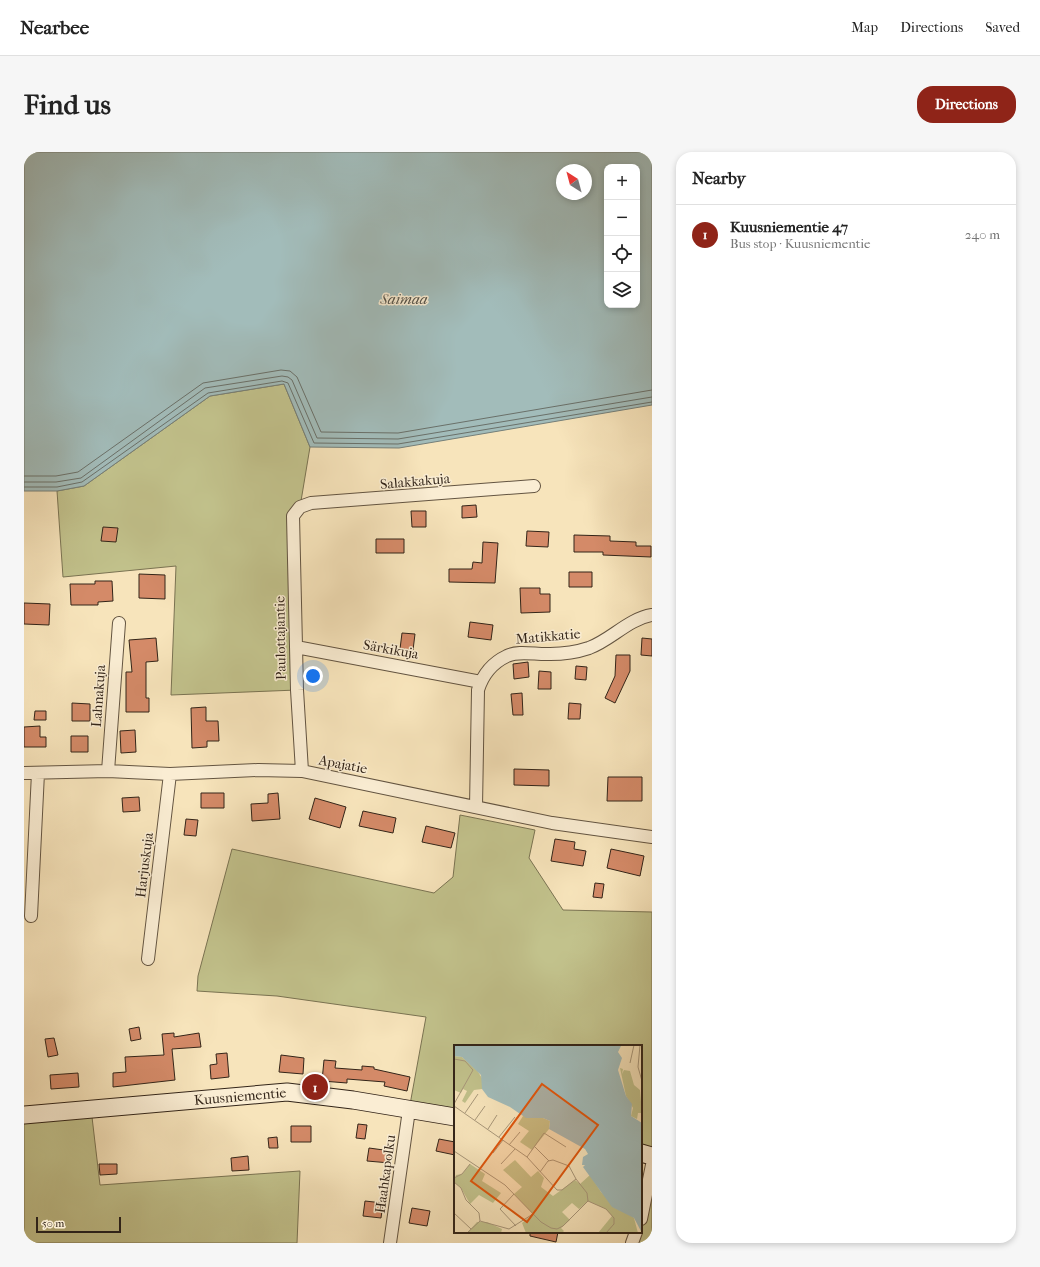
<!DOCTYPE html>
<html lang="en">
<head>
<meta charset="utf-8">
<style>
  :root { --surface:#fff; --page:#f6f6f6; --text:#222; --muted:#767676; --line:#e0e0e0; --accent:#8f2418 }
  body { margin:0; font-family:"IM FELL French Canon",serif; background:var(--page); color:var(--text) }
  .controls { position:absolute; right:12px; top:12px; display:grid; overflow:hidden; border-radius:8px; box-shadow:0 2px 6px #0003 }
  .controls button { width:36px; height:36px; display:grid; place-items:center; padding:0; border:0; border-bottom:1px solid var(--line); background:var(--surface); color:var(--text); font:20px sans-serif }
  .compass { position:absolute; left:532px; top:12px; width:36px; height:36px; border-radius:50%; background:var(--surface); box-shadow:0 2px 6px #0003; rotate:324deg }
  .scale { position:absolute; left:12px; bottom:10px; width:85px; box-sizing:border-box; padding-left:4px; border:2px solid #322418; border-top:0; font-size:11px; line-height:14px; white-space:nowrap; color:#322418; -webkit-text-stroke:3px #faedd3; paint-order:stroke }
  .you { position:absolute; left:289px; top:524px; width:14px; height:14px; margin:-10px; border:3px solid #fff; border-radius:50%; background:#1a73e8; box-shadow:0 0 0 6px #1a73e833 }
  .badge { display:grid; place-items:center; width:26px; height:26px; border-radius:50%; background:var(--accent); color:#fff; font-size:13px; font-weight:700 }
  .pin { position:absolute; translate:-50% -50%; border:2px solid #fff; box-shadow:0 1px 4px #0006 }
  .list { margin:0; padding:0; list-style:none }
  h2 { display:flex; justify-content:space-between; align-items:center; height:52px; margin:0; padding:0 16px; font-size:17px }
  h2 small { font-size:13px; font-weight:400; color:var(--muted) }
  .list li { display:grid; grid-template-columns:26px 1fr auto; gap:12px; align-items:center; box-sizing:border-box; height:60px; padding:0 16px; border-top:1px solid var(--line) }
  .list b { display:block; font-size:15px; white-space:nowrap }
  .list p { margin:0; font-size:13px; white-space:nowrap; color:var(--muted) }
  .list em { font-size:13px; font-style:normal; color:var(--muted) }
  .icon { flex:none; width:22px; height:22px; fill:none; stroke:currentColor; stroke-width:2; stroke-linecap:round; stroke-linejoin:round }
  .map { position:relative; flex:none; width:628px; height:1091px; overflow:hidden; border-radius:16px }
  header { display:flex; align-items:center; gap:24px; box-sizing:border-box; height:56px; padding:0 20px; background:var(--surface); border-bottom:1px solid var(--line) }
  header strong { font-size:19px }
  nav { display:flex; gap:22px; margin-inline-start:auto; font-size:14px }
  .intro { display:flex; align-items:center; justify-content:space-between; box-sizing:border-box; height:96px; padding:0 24px }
  h1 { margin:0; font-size:28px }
  .button { padding:10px 18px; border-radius:16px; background:var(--accent); color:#fff; font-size:14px; font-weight:700 }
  main { display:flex; gap:24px; padding:0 24px }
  aside { flex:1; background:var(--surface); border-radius:16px; box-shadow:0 2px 6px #0003 }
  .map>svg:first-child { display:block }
  .green { fill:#c2c28c; stroke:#7a7352 }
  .water { fill:#a2bcba; stroke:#757f79; fill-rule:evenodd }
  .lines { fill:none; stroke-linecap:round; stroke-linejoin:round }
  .shore { stroke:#6a7069; stroke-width:1 }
  .building { fill:#d48a68; stroke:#322418 }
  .street-casing { stroke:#635441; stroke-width:14 }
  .secondary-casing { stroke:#322418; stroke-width:19 }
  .street { stroke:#faedd3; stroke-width:12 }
  .secondary { stroke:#faedd3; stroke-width:17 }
  .labels { text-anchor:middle; stroke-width:3; stroke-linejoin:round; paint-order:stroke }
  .street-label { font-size:14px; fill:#322418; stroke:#faedd3 }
  .water-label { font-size:15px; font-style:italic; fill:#545249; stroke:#faedd3 }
  .inset-road { fill:none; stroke:#a8977a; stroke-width:1 }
  .view { fill:#df560d; fill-opacity:0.15; stroke:#df560d; stroke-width:2 }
  .inset-edge { fill:none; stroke:#322418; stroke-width:2 }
</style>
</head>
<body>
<header>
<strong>Nearbee</strong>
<nav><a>Map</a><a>Directions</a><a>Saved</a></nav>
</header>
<div class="intro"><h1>Find us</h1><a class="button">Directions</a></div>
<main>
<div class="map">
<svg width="628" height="1091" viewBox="0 0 628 1091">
  <rect width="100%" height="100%" fill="#f7e4bb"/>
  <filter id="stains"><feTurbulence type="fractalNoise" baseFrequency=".005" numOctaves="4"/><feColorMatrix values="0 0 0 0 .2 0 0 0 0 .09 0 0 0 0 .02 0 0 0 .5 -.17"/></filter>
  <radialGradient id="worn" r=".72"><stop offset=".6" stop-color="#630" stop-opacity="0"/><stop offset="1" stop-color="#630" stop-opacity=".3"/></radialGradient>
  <!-- green -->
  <path class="green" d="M 260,232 L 286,295 L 276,355 L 269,364 L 273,538 L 147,543 L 152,414 L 39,425 L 33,339 L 60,334 L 186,244 Z
    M 436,663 L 511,678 L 505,706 L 539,758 L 628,760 L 628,1004 L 617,1001 L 617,894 L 431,894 L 431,965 L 385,958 L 402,865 L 253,844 L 173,839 L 174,824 L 208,697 L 410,741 L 429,725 Z
    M 68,965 L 76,1033 L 276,1019 L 273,1091 L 0,1091 L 0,969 Z
    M 628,1013 L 628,1091 L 608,1091 L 617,1080 L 617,1067 Z"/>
  <!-- water -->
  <path class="water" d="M 0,0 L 628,0 L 628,253 L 375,296 L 286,295 L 260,232 L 186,244 L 60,334 L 33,339 L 0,339 ZM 583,15 L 613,15 L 613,153 L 583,153 ZM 538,18 L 562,18 L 562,42 L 538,42 Z"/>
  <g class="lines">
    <!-- shore -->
    <path class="shore" d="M 0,324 L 32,324 L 54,320 L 179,231 L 257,218 L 266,219 L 273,225 L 297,280 L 374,281 L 628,238
      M 0,330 L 32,330 L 57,326 L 181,236 L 258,224 L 264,225 L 268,228 L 293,286 L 374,287 L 628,245
      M 0,335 L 33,335 L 58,330 L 184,241 L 258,229 L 264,231 L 290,291 L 374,292 L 628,250"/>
  </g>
  <!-- building -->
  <path class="building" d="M 452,353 L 453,365 L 438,366 L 438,354 Z
    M 387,359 L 402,359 L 402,375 L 388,375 Z
    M 79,375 L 94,376 L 92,390 L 77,389 Z
    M 503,379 L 525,380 L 524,395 L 502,394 Z
    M 550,383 L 586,384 L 586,389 L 612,390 L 612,394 L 627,394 L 627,405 L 579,403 L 579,400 L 550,400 Z
    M 352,387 L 380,387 L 380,401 L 352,401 Z
    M 459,390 L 474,391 L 471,431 L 425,430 L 425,417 L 448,417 L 449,410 L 458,411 Z
    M 545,420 L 568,420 L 568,435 L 545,435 Z
    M 115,422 L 141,423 L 141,447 L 115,446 Z
    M 71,429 L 88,429 L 89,449 L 74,450 L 74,453 L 47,453 L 46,432 L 71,432 Z
    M 496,436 L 516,436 L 516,442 L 526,442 L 526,460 L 497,461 Z
    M 0,451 L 26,452 L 25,473 L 0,472 Z
    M 446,470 L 469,473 L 467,488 L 444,485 Z
    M 378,481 L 391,482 L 389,498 L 376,497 Z
    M 132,486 L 134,509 L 122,510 L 122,546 L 125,546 L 125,560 L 102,560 L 102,520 L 108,520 L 105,488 Z
    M 618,486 L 628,487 L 628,504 L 617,503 Z
    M 592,503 L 606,503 L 606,519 L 591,551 L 581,546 L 591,524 Z
    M 504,510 L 505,525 L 490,527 L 489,512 Z
    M 552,514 L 563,515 L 562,528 L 551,527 Z
    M 515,519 L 527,520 L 527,537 L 514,537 Z
    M 498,541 L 499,563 L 489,563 L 487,542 Z
    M 48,551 L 66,552 L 66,569 L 48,569 Z
    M 545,551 L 557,552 L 556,567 L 544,567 Z
    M 182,555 L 182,569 L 194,569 L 195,589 L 183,589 L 183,595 L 168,596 L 167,556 Z
    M 11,559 L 22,559 L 22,568 L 10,568 Z
    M 16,574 L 16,585 L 22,585 L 22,595 L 0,595 L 0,575 Z
    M 111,578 L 112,600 L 97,601 L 96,579 Z
    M 47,584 L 64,584 L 64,600 L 47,600 Z
    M 490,617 L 525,618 L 525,634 L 490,633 Z
    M 584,625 L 618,625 L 618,649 L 583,649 Z
    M 177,641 L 200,641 L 200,656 L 177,656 Z
    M 254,641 L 256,667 L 228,669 L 227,652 L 244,651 L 244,642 Z
    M 115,645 L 116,659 L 99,660 L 98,646 Z
    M 291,646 L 322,655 L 316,676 L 285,667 Z
    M 339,659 L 372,666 L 369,681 L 335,674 Z
    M 162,667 L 174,668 L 172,684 L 160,683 Z
    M 402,674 L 431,681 L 427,696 L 398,690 Z
    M 531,687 L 551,690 L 550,697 L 562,699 L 559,714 L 527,709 Z
    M 587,697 L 620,704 L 616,724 L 583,716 Z
    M 571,731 L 580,732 L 578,746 L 569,745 Z
    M 115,875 L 117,887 L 107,889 L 105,877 Z
    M 150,881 L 150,885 L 175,881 L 177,895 L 148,897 L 151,928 L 89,935 L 89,921 L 102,920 L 101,905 L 140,903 L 138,882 Z
    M 30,886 L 34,903 L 24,905 L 21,887 Z
    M 203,901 L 205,925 L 187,927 L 186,913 L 193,912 L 192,902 Z
    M 257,903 L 280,906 L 279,922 L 255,920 Z
    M 300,908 L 312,909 L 311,916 L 338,918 L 338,914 L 350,915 L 350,917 L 386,925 L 383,939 L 360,934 L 361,930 L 323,927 L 323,931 L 298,929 Z
    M 54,921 L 55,935 L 27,937 L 26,923 Z
    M 334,972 L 343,973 L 341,987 L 332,986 Z
    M 267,974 L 287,974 L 287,990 L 267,990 Z
    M 253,985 L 254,996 L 245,996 L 244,986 Z
    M 415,987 L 431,990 L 431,1003 L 412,999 Z
    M 345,996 L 367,999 L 366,1011 L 343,1009 Z
    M 224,1004 L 225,1018 L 208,1019 L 207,1006 Z
    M 75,1012 L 93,1012 L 93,1022 L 76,1023 Z
    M 341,1049 L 359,1051 L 357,1066 L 339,1064 Z
    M 388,1056 L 406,1059 L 403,1074 L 385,1071 Z
    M 506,1080 L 534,1080 L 532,1090 L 506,1084 Z"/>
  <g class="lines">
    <!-- street casing -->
    <g class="street-casing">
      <path id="street" d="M 272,495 L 457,530
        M 84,619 L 95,471
        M 278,619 L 273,538 L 269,364 L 276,355 L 287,351 L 510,334
        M 0,621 L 84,619 L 146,622 L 234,618 L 278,619 L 528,671 L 628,685
        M 452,655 L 454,538 C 459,522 468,511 483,504 C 494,498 513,503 526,502 C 539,502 553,500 565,496 C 587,488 604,467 628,463
        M 7,764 L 14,621
        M 124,807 L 146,622
        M 617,1067 L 628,1013
        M 366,1091 L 385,958
        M 608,1091 L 612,1080"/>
    </g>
    <!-- secondary casing -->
    <g class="secondary-casing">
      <g id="secondary">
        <path id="s1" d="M 0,963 L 263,940 L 329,948 L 431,965"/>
        <path d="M 617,1001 L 628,1004"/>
      </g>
    </g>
    <!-- street -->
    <use href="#street" class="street"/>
    <!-- secondary -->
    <use href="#secondary" class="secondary"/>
  </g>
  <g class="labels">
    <!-- street labels -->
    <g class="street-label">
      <text transform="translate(391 329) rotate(-5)" y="5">Salakkakuja</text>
      <text transform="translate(524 484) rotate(-5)" y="5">Matikkatie</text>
      <text transform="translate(256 486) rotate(-91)" y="5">Paulottajantie</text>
      <text transform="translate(367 497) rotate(10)" y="5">Särkikuja</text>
      <text transform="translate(74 544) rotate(-86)" y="5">Lahnakuja</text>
      <text transform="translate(319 612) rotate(11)" y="5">Apajatie</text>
      <text transform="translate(120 713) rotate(-83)" y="5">Harjuskuja</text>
      <text dy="5" stroke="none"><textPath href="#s1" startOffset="217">Kuusniementie</textPath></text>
      <text transform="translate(361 1022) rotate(-82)" y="5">Haahkapolku</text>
    </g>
    <!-- water labels -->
    <g class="water-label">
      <text x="380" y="152">Saimaa</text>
    </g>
  </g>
  <!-- overview -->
  <g transform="translate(430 893)">
    <rect width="188" height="188" fill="#f7e4bb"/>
    <path d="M 0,11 L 8,12 L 23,25 L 29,35 L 28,44 L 20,45 L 11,58 L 8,56 L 13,46 L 9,44 L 7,48 L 0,45 ZM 166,23 L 169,24 L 168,29 L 170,25 L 176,26 L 180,40 L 186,45 L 188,68 L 184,68 L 183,74 L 177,71 L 179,63 L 172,51 ZM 69,71 L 89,73 L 96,76 L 95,84 L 78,105 L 66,97 L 75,86 L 64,79 ZM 61,115 L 77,132 L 84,126 L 90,133 L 87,142 L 99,151 L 121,135 L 126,139 L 136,130 L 147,147 L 180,173 L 184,188 L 144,188 L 158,171 L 152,164 L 134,156 L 125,164 L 118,158 L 108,167 L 116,175 L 107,183 L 110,186 L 108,188 L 72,188 L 68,178 L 79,169 L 60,149 L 68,142 L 49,125 ZM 16,119 L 31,129 L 28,136 L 47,148 L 39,158 L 25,150 L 16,159 L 7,143 L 0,137 L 2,130 L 8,129 ZM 23,177 L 33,177 L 48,184 L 47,188 L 13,188 Z" fill="#c2c28c"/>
    <path d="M 0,0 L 167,1 L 164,7 L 168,13 L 164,25 L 172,51 L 178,59 L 177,71 L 188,78 L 188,188 L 180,173 L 158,162 L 129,122 L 131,120 L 128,120 L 129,112 L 134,109 L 131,104 L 95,84 L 96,76 L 89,73 L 72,73 L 56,62 L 34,52 L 28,44 L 27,30 L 8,12 L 0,11 Z" fill="#a2bcba"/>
    <path class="inset-road" d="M 186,0 L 184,22 L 188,36M 0,14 L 11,16 L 19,25 L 0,59M 176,18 L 180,0M 0,61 L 73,112 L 103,145 L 108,145 L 122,134 L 133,148 L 134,156M 11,68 L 24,49M 21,75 L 31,61M 34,84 L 43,70M 45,92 L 61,72M 55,100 L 66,87M 80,101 L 95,116M 0,106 L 51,140 L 87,177 L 97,183 L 103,184 L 109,181 L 134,156M 39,108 L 49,95M 73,112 L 90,88 L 112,102M 47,119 L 61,104M 86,127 L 94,116 L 99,115 L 115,121 L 122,134M 0,133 L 8,129 L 16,119M 0,137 L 7,143 L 12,155 L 25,168 L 26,176M 60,149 L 46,164 L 62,181M 134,156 L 152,164 L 160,173 L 160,179 L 152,188M 0,168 L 17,184M 26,176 L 55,184 L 79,169M 13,188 L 26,176"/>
    <path class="view" d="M 88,39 L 144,80 L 73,177 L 17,136 Z"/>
    <rect width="188" height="188" class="inset-edge"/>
  </g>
  <rect width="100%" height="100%" filter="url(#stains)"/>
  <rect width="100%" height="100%" fill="url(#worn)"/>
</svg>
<div class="controls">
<button>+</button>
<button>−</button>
<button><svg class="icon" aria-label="locate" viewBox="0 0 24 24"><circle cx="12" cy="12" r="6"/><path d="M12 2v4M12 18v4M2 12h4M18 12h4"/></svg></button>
<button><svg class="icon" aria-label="layers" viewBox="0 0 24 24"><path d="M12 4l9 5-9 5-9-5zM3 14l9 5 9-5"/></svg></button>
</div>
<svg class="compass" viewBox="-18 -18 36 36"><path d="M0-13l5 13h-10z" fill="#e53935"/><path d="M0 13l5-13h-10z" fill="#767676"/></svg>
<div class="scale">50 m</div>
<div class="you"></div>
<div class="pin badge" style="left:291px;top:935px">1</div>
</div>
<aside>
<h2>Nearby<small></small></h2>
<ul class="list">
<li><span class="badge">1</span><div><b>Kuusniementie 47</b><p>Bus stop · Kuusniementie</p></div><em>240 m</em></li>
</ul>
</aside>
</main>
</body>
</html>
